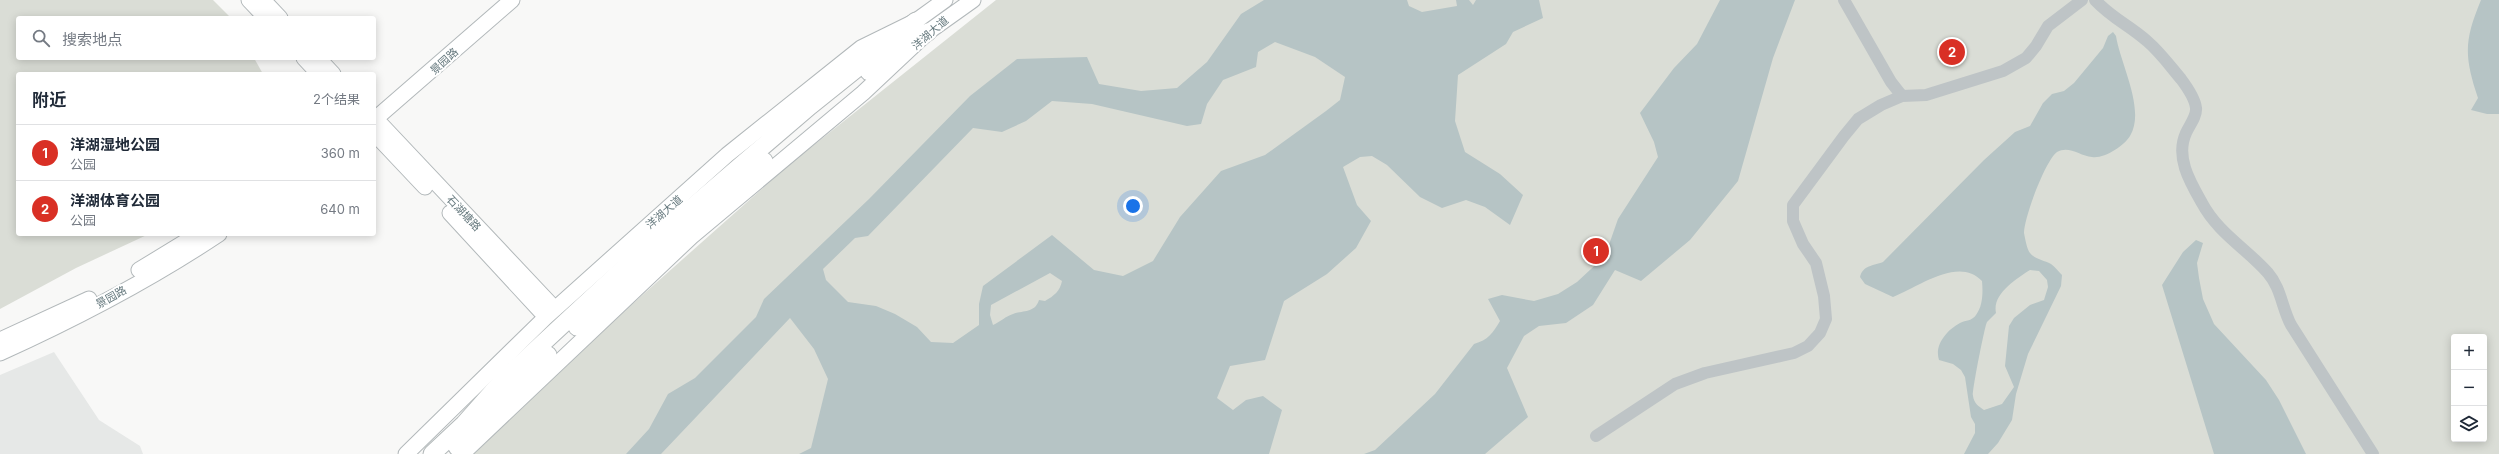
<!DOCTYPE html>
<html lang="zh">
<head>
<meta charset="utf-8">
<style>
  :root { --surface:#fff; --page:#f6f6f7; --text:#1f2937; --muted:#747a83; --line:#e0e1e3; --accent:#d93025 }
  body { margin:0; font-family:Inter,"Noto Sans SC",sans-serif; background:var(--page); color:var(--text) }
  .controls { position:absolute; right:12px; bottom:12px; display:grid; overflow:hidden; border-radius:4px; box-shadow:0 2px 10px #0003 }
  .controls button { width:36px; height:36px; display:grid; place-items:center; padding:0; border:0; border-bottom:1px solid var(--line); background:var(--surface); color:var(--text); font:20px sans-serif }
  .you { position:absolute; left:1133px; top:206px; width:14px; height:14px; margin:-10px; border:3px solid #fff; border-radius:50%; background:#1a73e8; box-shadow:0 0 0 6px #1a73e833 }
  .badge { display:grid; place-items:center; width:26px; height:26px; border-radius:50%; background:var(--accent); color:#fff; font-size:13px; font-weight:700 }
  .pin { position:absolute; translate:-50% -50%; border:2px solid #fff; box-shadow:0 1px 4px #0006 }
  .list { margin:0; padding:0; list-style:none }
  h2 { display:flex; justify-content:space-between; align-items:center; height:52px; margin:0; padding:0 16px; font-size:17px }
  h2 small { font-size:13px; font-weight:400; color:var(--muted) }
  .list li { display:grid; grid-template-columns:26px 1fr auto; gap:12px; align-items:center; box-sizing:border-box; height:56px; padding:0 16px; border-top:1px solid var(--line) }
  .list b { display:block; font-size:15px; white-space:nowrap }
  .list p { margin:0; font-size:13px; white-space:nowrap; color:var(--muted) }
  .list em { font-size:13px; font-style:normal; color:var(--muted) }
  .icon { flex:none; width:22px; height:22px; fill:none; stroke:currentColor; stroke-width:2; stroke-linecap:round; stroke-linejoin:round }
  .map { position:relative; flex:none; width:2499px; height:454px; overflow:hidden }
  .search { position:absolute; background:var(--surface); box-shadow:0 2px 10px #0003; left:16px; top:16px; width:360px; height:44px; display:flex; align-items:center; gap:10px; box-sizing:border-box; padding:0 14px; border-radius:4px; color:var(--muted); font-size:15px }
  .panel { position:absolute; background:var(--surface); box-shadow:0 2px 10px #0003; left:16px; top:72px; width:360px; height:164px; border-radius:4px }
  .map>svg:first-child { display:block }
  .built { fill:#e6e8e7 }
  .green { fill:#daddd6; fill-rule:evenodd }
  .water { fill:#b6c4c5; fill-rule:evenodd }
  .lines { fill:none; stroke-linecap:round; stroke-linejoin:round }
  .major-casing { stroke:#b2b8ba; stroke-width:17 }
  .highway-casing { stroke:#b2b8b9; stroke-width:19 }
  .minor { stroke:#bec4c6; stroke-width:12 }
  .major { stroke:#fff; stroke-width:15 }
  .highway { stroke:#fff; stroke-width:17 }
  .labels { text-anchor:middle; stroke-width:4; stroke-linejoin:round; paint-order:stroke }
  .street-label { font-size:11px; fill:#66797e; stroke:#fff }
</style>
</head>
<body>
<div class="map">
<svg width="2499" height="454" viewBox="0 0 2499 454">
  <rect width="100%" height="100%" fill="#f8f8f7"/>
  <!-- built -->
  <path class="built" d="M 54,352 L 99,420 L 140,446 L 143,454 L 0,454 L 0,375 Z"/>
  <!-- green -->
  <path class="green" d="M 0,0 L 213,0 L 231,18 L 18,18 L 18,58 L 254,58 L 263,74 L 18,74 L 18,234 L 149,234 L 76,268 L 0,309 Z
    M 996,0 L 2499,0 L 2499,454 L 469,454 L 594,338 L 790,164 ZM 2454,337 L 2484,337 L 2484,439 L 2454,439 Z"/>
  <!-- water -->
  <path class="water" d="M 1264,0 L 1407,0 L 1409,6 L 1422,12 L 1457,6 L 1456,0 L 1469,0 L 1473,5 L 1476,0 L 1539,0 L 1543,18 L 1513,32 L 1506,44 L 1458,75 L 1455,121 L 1465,152 L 1500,174 L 1523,195 L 1510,225 L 1485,207 L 1466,200 L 1442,208 L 1420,197 L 1387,165 L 1372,156 L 1360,157 L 1343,167 L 1357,205 L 1371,221 L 1356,248 L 1327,274 L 1284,301 L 1265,360 L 1230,366 L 1217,398 L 1233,410 L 1246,400 L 1263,396 L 1282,410 L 1269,454 L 799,454 L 811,448 L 828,379 L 814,349 L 790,318 L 661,454 L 626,454 L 649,429 L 668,394 L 695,378 L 756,317 L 764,299 L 869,199 L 970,96 L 1017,59 L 1087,57 L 1099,84 L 1141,91 L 1177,88 L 1207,62 L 1241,14 ZM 1275,42 L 1315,57 L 1345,77 L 1340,100 L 1326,111 L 1265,155 L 1221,171 L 1180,217 L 1153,261 L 1123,276 L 1094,270 L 1052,235 L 983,286 L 979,304 L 979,325 L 953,343 L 931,342 L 917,327 L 895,314 L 876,306 L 848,302 L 826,280 L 823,269 L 855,238 L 868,236 L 973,128 L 1002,132 L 1026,121 L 1052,101 L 1092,104 L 1187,126 L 1201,124 L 1207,104 L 1223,80 L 1256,67 L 1258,52 ZM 1050,273 L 1062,281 C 1060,291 1054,296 1045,301 L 1039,300 C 1035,313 1024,310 1013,314 C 1006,316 1000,322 993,325 L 990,315 L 991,305 Z
    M 1720,0 L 1795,0 L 1773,58 L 1738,181 L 1690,240 L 1641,281 L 1615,270 L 1593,305 L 1566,323 L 1539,326 L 1524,336 L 1507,368 L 1528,417 L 1485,454 L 1364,454 L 1375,450 L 1435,394 L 1474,344 C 1488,340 1493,333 1500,321 L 1488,299 L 1502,295 L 1534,301 L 1558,294 L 1577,282 L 1605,256 L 1618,219 L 1658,157 L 1654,142 L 1640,113 L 1674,68 L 1697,44 Z
    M 2481,0 L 2499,0 L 2499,114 L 2487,114 L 2471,110 L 2478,98 C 2464,56 2464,41 2481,0 Z
    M 2113,32 L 2116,36 C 2120,63 2146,110 2130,136 C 2124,146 2104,159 2092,157 C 2080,156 2069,145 2057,152 C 2045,161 2024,218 2024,233 C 2025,238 2027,250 2030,253 C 2036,260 2044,260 2051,264 C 2055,267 2059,272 2062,275 L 2061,286 L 2028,354 L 2016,394 L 2012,420 L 1998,443 L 1988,454 L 1964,454 L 1975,433 L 1975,424 L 1971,417 L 1965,377 L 1961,370 L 1953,364 L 1939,360 C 1934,345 1947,330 1960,323 C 1966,320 1972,321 1976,315 C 1983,306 1983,292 1982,281 C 1959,256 1918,287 1893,297 L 1865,284 L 1860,277 C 1863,265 1873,266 1883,262 L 1984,160 L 2015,132 L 2030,126 L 2043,103 L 2052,94 L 2064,91 L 2074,83 L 2103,48 L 2108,36 ZM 2030,270 L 2039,271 L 2047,280 L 2048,287 L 2044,300 L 2030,305 L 2014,318 L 2009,326 L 2005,366 L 2014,387 L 2002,404 L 1984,410 C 1978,406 1974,403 1973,396 C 1972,391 1985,325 1987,322 C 1990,319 1993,316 1996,313 C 1992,294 2016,279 2030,270 Z
    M 2196,240 L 2203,243 L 2197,263 L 2199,278 L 2203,299 L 2214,324 L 2266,380 L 2279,400 L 2306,454 L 2214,454 L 2162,285 L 2183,252 Z"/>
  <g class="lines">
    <!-- major casing -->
    <g class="major-casing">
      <path id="major" d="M 249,0 L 266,18
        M 263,0 L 280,18
        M 304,58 L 319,74
        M 318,58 L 333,74
        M 374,117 L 555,309
        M 374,120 L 512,0
        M 374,133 L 425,187
        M 450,213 L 546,317
        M 139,270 L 198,234
        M 0,340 L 89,299
        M 0,353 C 75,319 150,280 219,234
        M 406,454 L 546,317 L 727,155 L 861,48 L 916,21 L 945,0
        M 462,454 L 691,237 L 863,93 L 928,32 L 973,0"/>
    </g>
    <!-- highway casing -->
    <g class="highway-casing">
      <path id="highway" d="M 869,72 L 928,32
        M 577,327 L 764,161
        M 457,447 L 548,355
        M 432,454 L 464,424 L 503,380 L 656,238 L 810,106 L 916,21"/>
    </g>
    <!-- minor -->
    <path class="minor" d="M 1844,0 L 1891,82 L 1902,96
      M 2095,0 C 2113,19 2129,25 2147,41 C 2160,52 2170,66 2181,79 C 2187,87 2195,98 2196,108 C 2197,116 2189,126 2186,133 C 2175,157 2190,182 2202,203 C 2218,233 2247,249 2268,273 C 2281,288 2282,308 2291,325 L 2373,454
      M 1596,436 L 1675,384 L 1705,373 L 1794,353 L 1808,346 L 1820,333 L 1826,319 L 1824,296 L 1816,263 L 1803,244 L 1793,221 L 1793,205 L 1844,136 L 1858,119 L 1881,105 L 1902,96 L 1926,95 L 2003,71 L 2026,58 L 2036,46 L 2048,26 L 2082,0"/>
    <!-- major -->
    <use href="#major" class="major"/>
    <!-- highway -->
    <use href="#highway" class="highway"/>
  </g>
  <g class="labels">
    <!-- street labels -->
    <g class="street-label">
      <text transform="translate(930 33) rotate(-41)" y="4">洋湖大道</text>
      <text transform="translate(444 61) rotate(-42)" y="4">景园路</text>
      <text transform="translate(664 212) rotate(-41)" y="4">洋湖大道</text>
      <text transform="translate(464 213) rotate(47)" y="4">石湖塘路</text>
      <text transform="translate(111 297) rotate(-29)" y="4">景园路</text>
    </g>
  </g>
</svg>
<div class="controls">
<button>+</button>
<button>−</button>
<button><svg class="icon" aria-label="layers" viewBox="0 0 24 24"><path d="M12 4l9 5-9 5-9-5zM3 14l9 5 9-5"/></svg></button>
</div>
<div class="you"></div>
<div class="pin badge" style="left:1596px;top:251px">1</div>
<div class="pin badge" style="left:1952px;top:52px">2</div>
<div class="search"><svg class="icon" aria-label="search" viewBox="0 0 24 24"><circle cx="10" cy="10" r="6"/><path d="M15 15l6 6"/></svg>搜索地点</div>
<section class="panel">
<h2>附近<small>2个结果</small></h2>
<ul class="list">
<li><span class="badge">1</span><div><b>洋湖湿地公园</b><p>公园</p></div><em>360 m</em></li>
<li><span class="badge">2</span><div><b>洋湖体育公园</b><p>公园</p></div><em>640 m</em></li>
</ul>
</section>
</div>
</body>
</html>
